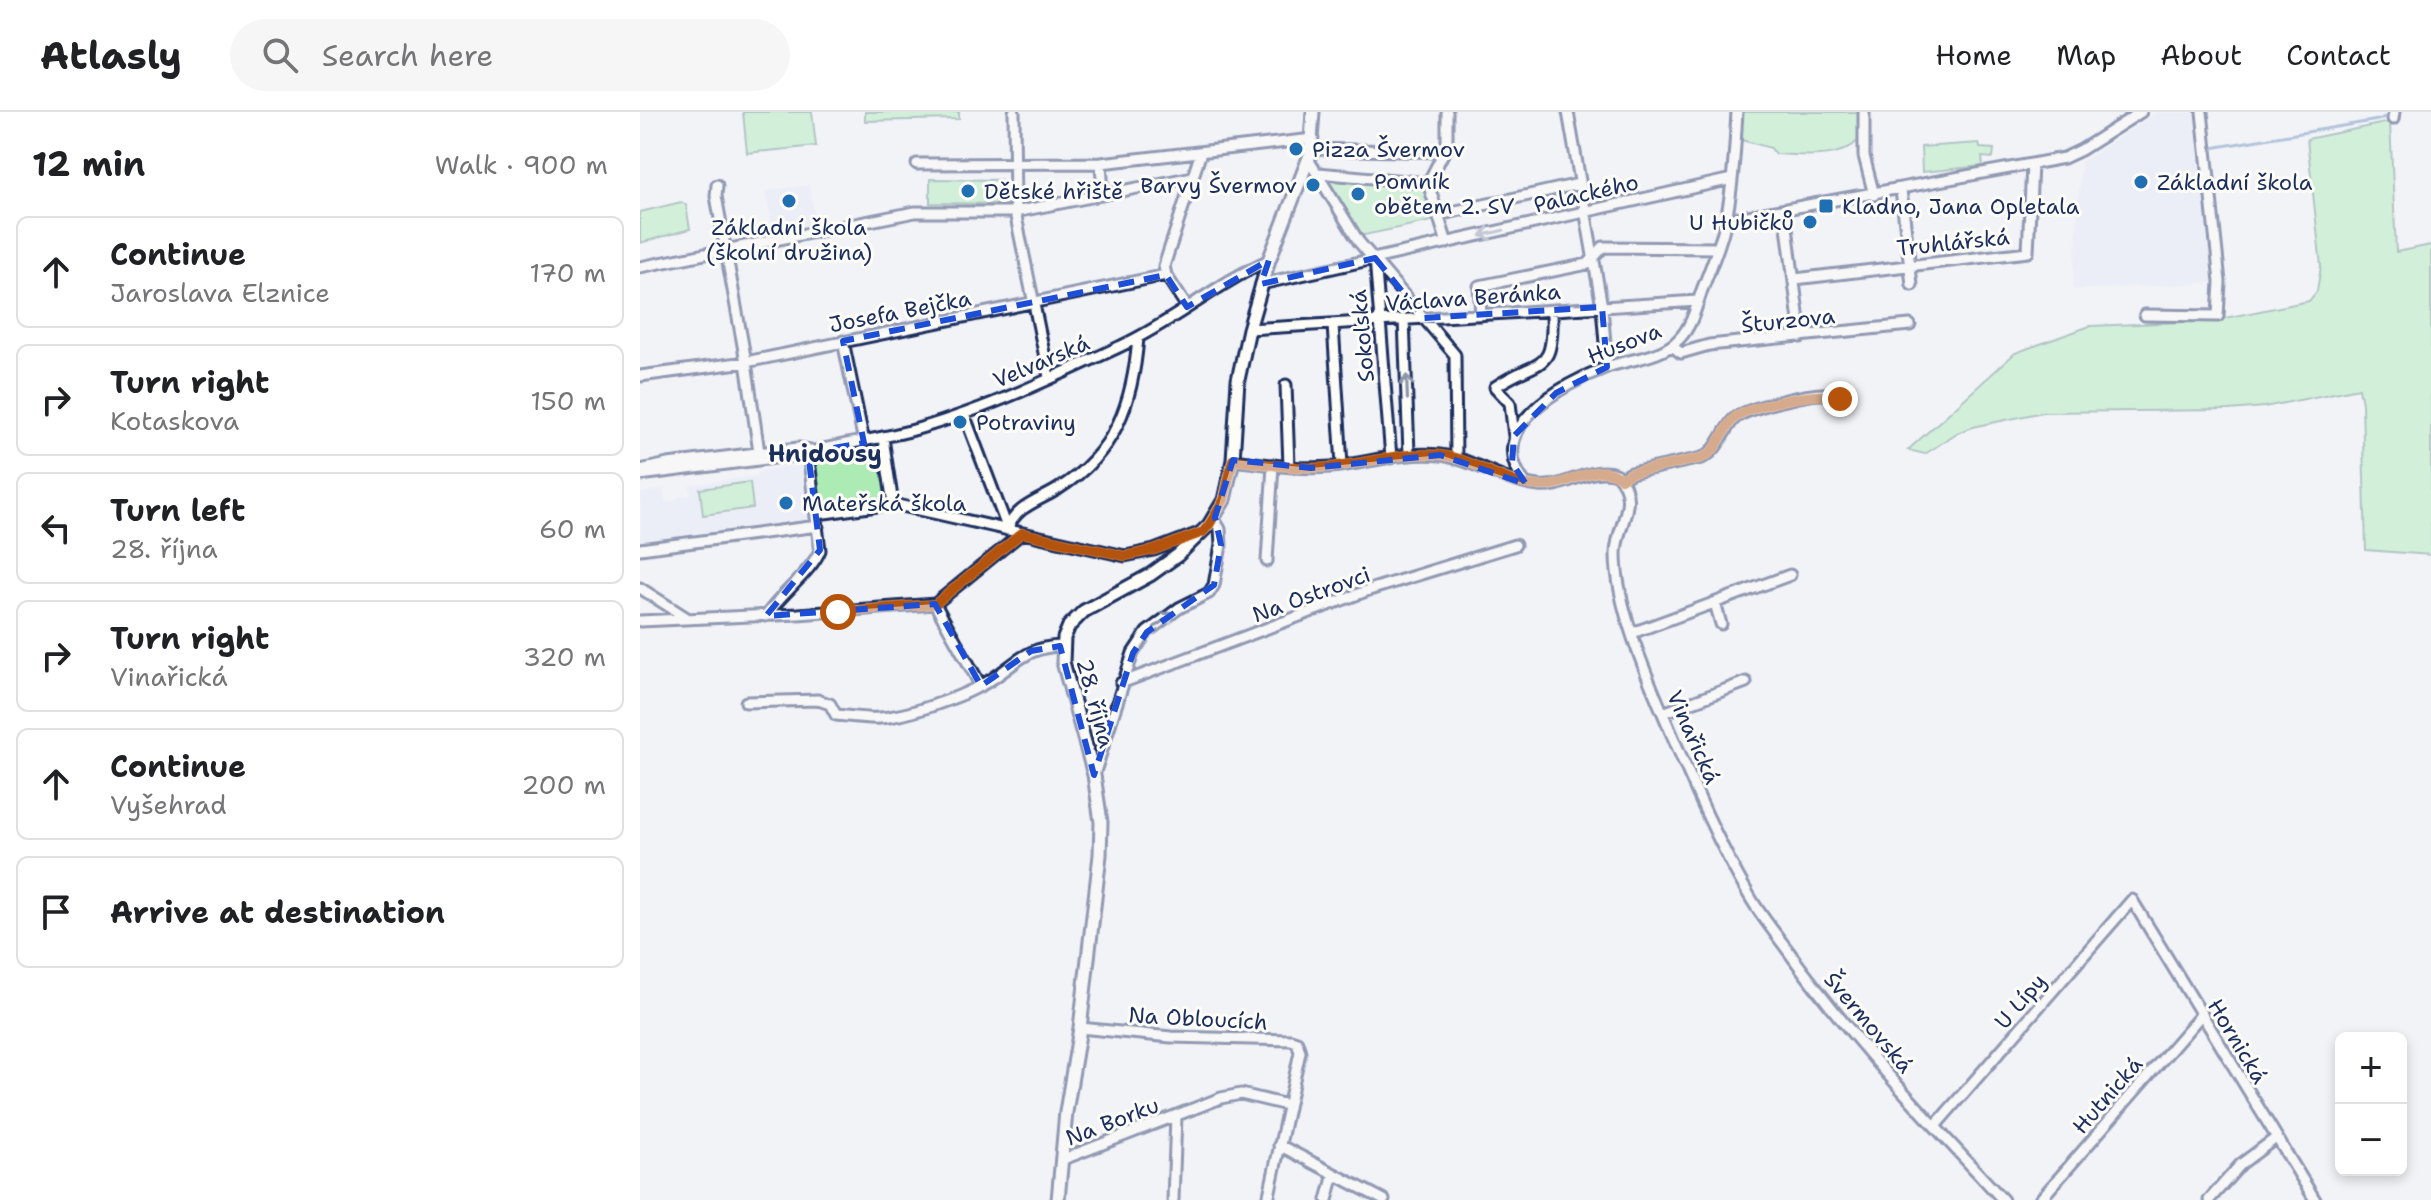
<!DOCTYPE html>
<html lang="en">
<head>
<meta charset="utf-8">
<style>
  :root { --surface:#fff; --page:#f6f6f6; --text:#202124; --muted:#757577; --line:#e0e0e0 }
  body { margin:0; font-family:"Shantell Sans",sans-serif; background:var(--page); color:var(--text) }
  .controls { position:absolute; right:24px; bottom:24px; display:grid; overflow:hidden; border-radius:12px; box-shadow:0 4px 12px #0003 }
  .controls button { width:72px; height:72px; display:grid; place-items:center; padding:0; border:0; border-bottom:2px solid var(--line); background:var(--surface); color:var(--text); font:40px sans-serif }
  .stop { position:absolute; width:24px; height:24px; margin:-18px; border:6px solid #b45309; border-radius:50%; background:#fff }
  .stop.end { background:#b45309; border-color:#fff; box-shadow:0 2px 8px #0008 }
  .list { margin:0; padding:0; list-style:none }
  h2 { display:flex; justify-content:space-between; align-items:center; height:104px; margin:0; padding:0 32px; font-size:34px }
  h2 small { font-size:26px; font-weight:400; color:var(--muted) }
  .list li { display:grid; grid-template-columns:52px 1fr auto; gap:24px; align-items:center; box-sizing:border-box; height:112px; margin:0 16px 16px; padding:0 16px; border:2px solid var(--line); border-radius:12px }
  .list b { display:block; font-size:30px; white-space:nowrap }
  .list p { margin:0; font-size:26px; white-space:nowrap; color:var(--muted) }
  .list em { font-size:26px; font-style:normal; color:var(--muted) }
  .icon { flex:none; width:44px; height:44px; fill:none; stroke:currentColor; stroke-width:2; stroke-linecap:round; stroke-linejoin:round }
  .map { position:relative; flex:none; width:1791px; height:1088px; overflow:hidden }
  header { display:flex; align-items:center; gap:48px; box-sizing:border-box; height:112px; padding:0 40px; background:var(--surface); border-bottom:2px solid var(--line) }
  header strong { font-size:38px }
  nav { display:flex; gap:44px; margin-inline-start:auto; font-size:28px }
  .search { width:560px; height:72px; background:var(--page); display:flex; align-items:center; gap:20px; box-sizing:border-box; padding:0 28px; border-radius:44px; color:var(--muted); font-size:30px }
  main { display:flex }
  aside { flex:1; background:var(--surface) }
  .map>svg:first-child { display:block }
  .built { fill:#e5e9f7 }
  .green { fill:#acecb4; stroke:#648e89; stroke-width:2 }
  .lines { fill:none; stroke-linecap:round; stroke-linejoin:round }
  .stream { stroke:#668bb8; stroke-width:3 }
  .minor-casing { stroke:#1b2f5e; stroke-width:15 }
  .major-casing { stroke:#1b2f5e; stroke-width:17 }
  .minor { stroke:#fdfcf7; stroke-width:9 }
  .major { stroke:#fdfcf7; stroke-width:11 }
  .oneway { stroke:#8c96aa }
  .route { stroke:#b45309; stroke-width:10 }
  .marked { fill:none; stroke:#1d4ed8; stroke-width:6; stroke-dasharray:16 10; stroke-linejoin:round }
  .poi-dot { fill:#1f6fb2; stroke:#fdfcf7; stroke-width:3 }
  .labels { text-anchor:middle; stroke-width:6; stroke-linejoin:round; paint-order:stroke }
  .poi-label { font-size:22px; fill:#1b2f5e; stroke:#fdfcf7; text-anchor:start }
  .street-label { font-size:22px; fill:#1b2f5e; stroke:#fdfcf7 }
  .neighbourhood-label { font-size:24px; font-weight:bold; fill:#1b2f5e; stroke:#fdfcf7 }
</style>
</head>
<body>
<header>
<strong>Atlasly</strong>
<div class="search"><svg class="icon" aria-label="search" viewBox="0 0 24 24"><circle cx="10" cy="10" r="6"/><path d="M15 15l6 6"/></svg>Search here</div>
<nav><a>Home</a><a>Map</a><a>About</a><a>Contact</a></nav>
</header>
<main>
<aside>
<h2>12 min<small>Walk · 900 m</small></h2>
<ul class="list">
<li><svg class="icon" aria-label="ahead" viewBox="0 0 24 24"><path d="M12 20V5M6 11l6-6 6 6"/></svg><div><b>Continue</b><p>Jaroslava Elznice</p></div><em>170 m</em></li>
<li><svg class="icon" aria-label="right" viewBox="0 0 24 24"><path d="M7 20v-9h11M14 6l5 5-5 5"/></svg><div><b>Turn right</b><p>Kotaskova</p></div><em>150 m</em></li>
<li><svg class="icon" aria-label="left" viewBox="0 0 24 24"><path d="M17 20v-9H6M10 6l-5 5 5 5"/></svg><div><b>Turn left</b><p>28. října</p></div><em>60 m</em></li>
<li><svg class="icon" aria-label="right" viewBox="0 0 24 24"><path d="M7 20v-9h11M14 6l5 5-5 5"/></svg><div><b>Turn right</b><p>Vinařická</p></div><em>320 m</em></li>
<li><svg class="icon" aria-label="ahead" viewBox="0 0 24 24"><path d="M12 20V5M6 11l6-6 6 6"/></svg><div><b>Continue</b><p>Vyšehrad</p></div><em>200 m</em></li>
<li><svg class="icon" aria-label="arrive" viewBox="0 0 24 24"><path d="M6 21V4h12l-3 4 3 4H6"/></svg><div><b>Arrive at destination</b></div></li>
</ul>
</aside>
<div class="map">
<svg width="1791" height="1088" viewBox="0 0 1791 1088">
  <rect width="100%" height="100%" fill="#f2f3f7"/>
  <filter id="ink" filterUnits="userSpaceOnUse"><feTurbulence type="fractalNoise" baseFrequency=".0125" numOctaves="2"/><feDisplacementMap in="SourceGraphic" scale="16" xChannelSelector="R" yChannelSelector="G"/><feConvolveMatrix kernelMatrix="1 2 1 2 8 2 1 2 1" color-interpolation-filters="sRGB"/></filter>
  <g filter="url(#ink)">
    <!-- built -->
    <path class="built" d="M 1517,0 L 1556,0 L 1574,171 L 1433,178 L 1441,50 Z
      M 169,73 L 177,114 L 134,123 L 125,79 Z
      M 149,354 L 164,354 L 171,407 L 167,411 L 0,433 L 0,381 L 23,377 L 26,390 L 38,388 L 38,385 L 51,383 L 50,373 L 117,364 L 117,360 Z"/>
    <!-- green -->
    <path class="green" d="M 103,0 L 172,0 L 176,34 L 107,41 Z
      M 225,0 L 319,0 L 319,7 L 225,9 Z
      M 1102,0 L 1219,0 L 1219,28 C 1198,49 1162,43 1135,42 L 1131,36 L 1101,28 Z
      M 1750,10 L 1756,140 L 1791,133 L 1791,443 L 1726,438 L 1722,292 L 1719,276 L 1624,295 L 1589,298 L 1403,300 L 1333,315 L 1317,321 L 1285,342 L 1268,338 L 1375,241 L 1450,214 L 1570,209 L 1669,189 L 1677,179 L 1681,154 L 1667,27 Z
      M 1339,31 L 1340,36 L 1354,37 L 1353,46 L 1342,45 L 1343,54 L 1282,60 L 1281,35 Z
      M 290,67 L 365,68 L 366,92 L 290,91 Z
      M 686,68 L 784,76 L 796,108 L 720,124 Z
      M 41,90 L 46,93 L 50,117 L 0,131 L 0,100 Z
      M 234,339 L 241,342 L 249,384 L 242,390 L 186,398 L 179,394 L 174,352 L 180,347 Z
      M 110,370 L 113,396 L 63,403 L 60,377 Z"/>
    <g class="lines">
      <!-- stream -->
      <path class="stream" d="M 1571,36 L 1738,8 L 1751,2"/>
      <!-- minor casing -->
      <g class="minor-casing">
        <path id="minor" d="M 374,0 L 375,100 L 409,265
          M 928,0 L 962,195 L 967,255
          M 1224,0 L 1224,44 L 1234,83
          M 1753,7 L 1754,0
          M 671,37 L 805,40
          M 668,47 L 719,130 L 815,243 L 816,347
          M 461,51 L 463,82
          M 277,52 L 461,51 L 673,27
          M 678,61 L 788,71
          M 77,73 L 76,84 L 106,250 L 120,347
          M 1261,78 L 1272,173
          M 1145,99 L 1161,225
          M 798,103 L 939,72
          M 1086,108 L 1424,46 L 1441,38 L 1501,0
          M 807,131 L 788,71 L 807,34 L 807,0
          M 735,146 L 751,346
          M 0,155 L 275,100 L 375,100 L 553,65
          M 1155,167 L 1388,140 L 1392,52
          M 621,172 L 1092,67
          M 547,195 L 526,163 L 524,154 L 561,40
          M 841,203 L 839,174 L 948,152 L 963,135 L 1077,136
          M 1505,203 L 1578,204 L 1580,170 L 1562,0
          M 764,207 L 769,342
          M 693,213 L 702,353
          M 609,217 L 1058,189
          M 203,229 L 224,330
          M 1032,234 L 1041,241 L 1069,233 L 1270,213
          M 0,264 L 106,250 L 526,163
          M 646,273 L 649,354
          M 324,302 L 367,415
          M 874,324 L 870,291 L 855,275 C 900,244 914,265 912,199
          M 243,326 L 253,392
          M 593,348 C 625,352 658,358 691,355 C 727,351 764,339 800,343 C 833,347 862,370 899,374 C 926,377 949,353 976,362 C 1002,388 976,413 976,442 C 976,492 1004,558 1024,604 C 1050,665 1076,728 1110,785 C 1121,804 1136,822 1149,840 C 1213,929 1289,1008 1363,1088
          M 0,358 L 28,352 L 158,336 L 170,338
          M 0,363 L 158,343 C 197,332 238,328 277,317 C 347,297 415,265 481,234 C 533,210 576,172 629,148
          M 981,367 L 991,361 L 1062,346 C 1079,338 1081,322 1093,308 C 1103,296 1173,280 1190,282 C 1195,283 1202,288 1207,290
          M 886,372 C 840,317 922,272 967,255 C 989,247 1022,246 1039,227 C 1052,214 1056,195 1062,178 C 1072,152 1084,124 1088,97 C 1094,65 1095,32 1097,0
          M 177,402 L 253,392 L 485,444 L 514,438 L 559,421
          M 367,418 C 376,394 397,390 418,377 C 476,341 493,290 498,226
          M 0,437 L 178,414
          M 627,449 L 633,353
          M 0,476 L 47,506
          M 1075,491 L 1081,512
          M 295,492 L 341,574
          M 126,504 C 140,483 173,458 180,438 L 168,340
          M 0,509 L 158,502 L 295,492 L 382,421
          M 992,521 L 1150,463
          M 481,571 L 729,478 L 875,433
          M 106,590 L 178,588 L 190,592 L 196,603 C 210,604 226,607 240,606 C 267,604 316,587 340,574 C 374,557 380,535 422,534
          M 1023,601 L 1106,570
          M 454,663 L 493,541 L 507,520 L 539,496 L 569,481 L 574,473 L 581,433 L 580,417 L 574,407
          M 440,916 L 531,925 L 651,928 L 657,930 L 660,940 L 628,1088
          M 1295,1014 L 1492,788 L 1675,1088
          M 639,1033 L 744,1088
          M 421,1048 L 581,986 L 601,982 L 647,993
          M 533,1088 L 536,1004
          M 687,1088 L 694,1062
          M 1400,1088 L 1561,903
          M 1569,1088 L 1601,1052 L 1636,1026"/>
      </g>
      <!-- major casing -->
      <g class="major-casing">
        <path id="major" d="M 418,1088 L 426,1000 L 440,916 L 460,743 L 461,710 L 454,663 L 423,550 L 424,526 L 429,514 L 444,499 L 510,463 L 538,443 L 569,413 L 584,388 L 593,348 L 598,268 L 609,217 L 629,148 L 670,43 L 673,0"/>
      </g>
      <!-- minor -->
      <use href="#minor" class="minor"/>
      <!-- major -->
      <use href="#major" class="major"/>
    </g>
    <!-- one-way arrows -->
    <defs><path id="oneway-shaft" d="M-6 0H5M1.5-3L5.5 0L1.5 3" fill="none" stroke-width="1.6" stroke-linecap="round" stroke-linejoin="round" transform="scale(2)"/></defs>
    <g class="oneway">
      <use href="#oneway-shaft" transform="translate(852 121) rotate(167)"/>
      <use href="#oneway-shaft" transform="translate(767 275) rotate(-92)"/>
      <use href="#oneway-shaft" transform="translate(524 508) rotate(-37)"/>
    </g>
  </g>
  <g class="lines" filter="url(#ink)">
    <!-- route -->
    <path class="route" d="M 198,500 L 295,492 L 382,421 L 485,444 L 514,438 L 563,420 L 569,413 L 584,388 L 593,348 C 625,352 659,358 691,355 C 727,351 764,339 800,343 C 837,347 867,376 905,374 C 928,374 961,347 981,367 L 991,361 L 1062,346 C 1082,337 1082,314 1097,304 C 1116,293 1181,277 1200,287"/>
  </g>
  <!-- marked area -->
  <path d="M0 0H1791V1088H0ZM 735,146 L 784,206 L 962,195 L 967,255 L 916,281 L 874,324 L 872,351 L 886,372 L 800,343 L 671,356 L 593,348 L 575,405 L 581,433 L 574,473 L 507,520 L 493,541 L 454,663 L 420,534 L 391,539 L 341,574 L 295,492 L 126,504 L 180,438 L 168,340 L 224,331 L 203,229 L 526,163 L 547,195 L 629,148 L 621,172 Z" fill="#f2f3f7" fill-opacity=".55" fill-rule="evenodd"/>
  <path class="marked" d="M 735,146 L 784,206 L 962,195 L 967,255 L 916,281 L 874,324 L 872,351 L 886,372 L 800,343 L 671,356 L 593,348 L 575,405 L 581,433 L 574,473 L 507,520 L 493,541 L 454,663 L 420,534 L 391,539 L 341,574 L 295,492 L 126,504 L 180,438 L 168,340 L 224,331 L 203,229 L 526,163 L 547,195 L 629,148 L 621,172 Z"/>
  <!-- markers -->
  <g class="poi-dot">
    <circle cx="656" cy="37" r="8"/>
    <circle cx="1501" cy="70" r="8"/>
    <circle cx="673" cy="73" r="8"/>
    <circle cx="328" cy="79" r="8"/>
    <circle cx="718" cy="82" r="8"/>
    <circle cx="149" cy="89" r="8"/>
    <rect x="1178" y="86" width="16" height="16" rx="4"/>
    <circle cx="1170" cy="110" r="8"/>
    <circle cx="320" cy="310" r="8"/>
    <circle cx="146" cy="391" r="8"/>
  </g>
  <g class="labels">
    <!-- poi labels -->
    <g class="poi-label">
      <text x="672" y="45">Pizza Švermov</text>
      <text x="734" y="77">Pomník<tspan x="734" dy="25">obětem 2. SV</tspan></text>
      <text x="1517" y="78">Základní škola</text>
      <text x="657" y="81" text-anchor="end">Barvy Švermov</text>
      <text x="344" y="87">Dětské hřiště</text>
      <text x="1202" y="102">Kladno, Jana Opletala</text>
      <text x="1154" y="118" text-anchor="end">U Hubičků</text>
      <text x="149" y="123" text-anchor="middle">Základní škola<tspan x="149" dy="25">(školní družina)</tspan></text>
      <text x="336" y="318">Potraviny</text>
      <text x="162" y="399">Mateřská škola</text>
    </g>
    <!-- street labels -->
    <g class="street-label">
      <text transform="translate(946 81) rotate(-13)" y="8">Palackého</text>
      <text transform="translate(1313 130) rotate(-6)" y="8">Truhlářská</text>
      <text transform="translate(833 185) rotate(-4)" y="8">Václava Beránka</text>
      <text transform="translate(260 199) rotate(-11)" y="8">Josefa Bejčka</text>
      <text transform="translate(1148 208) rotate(-6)" y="8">Šturzova</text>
      <text transform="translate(722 224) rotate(-95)" y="8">Sokolská</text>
      <text transform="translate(984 231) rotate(-21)" y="8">Husova</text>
      <text transform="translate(401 249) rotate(-23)" y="8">Velvarská</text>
      <text transform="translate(671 482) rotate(-20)" y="8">Na Ostrovci</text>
      <text transform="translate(456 591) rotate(75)" y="8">28. října</text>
      <text transform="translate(1054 625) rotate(66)" y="8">Vinařická</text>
      <text transform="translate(1380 889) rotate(-49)" y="8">U Lípy</text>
      <text transform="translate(558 906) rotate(3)" y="8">Na Obloucích</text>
      <text transform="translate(1229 910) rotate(50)" y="8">Švermovská</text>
      <text transform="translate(1598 929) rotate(59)" y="8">Hornická</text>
      <text transform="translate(1467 983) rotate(-49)" y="8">Hutnická</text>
      <text transform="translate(472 1009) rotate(-21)" y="8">Na Borku</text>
    </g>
    <!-- neighbourhood labels -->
    <g class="neighbourhood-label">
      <text x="185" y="350">Hnidousy</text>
    </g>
  </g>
</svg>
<div class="controls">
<button>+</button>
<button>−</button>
</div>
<div class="stop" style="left:198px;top:500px"></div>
<div class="stop end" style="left:1200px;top:287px"></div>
</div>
</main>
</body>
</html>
